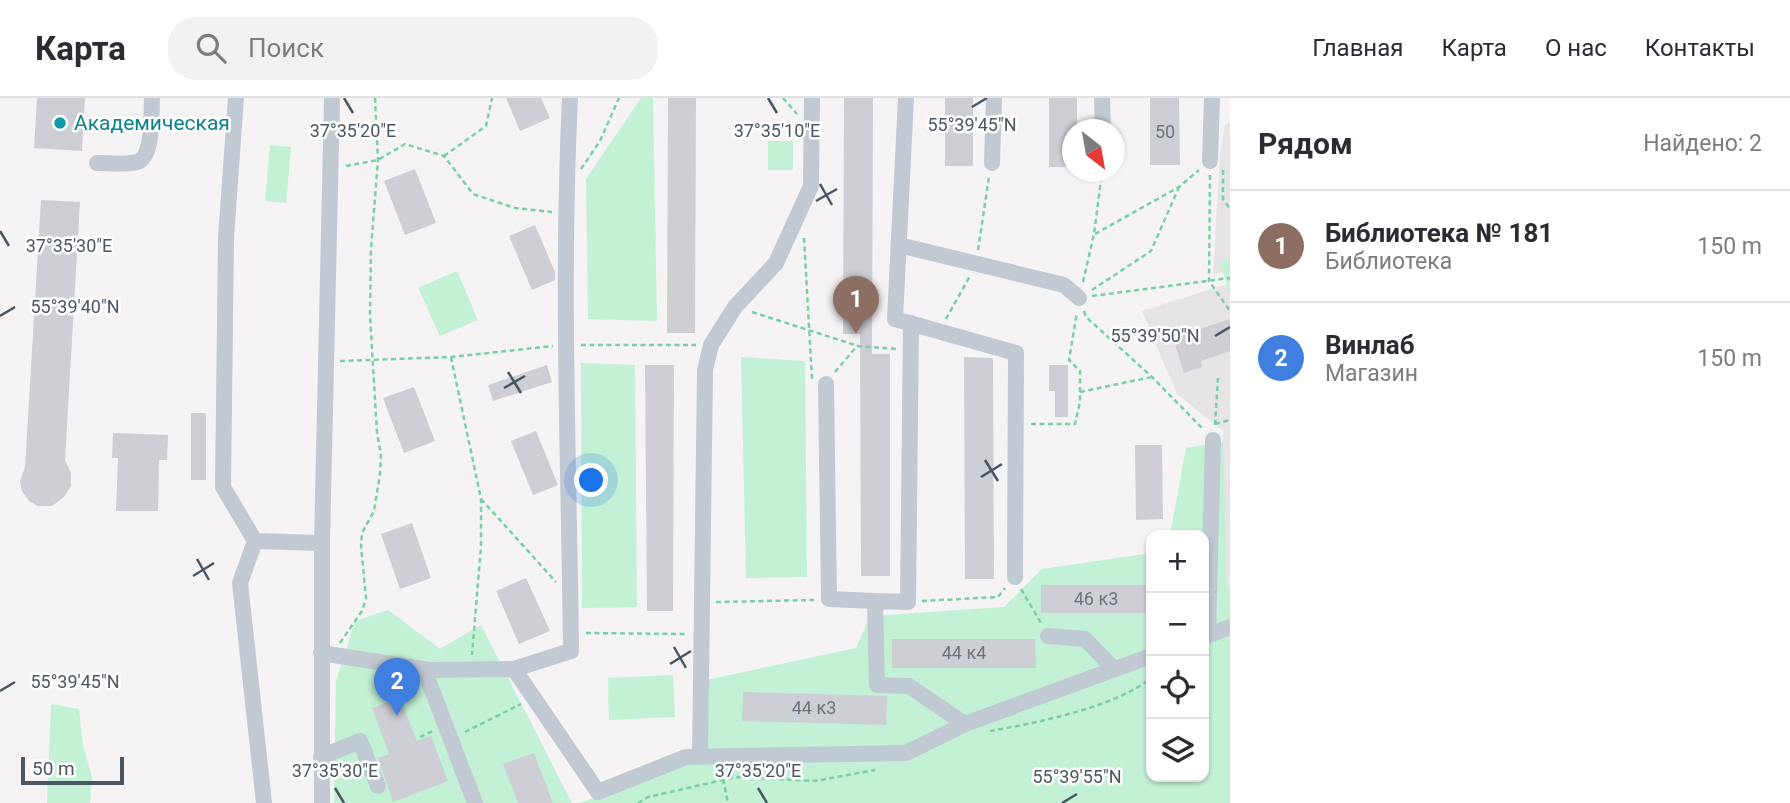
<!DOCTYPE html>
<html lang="ru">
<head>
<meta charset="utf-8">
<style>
  :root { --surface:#fff; --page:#f2f2f3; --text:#2b2b33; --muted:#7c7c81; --line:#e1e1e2; --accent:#1a73e8 }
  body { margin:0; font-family:Roboto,sans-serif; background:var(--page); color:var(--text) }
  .controls { position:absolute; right:21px; bottom:21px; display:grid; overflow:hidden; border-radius:14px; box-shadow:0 2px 5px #0004 }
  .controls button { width:63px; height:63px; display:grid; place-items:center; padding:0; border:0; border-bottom:2px solid var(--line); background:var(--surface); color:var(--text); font:35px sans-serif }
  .compass { position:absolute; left:1062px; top:21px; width:63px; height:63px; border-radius:50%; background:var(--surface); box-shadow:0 2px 5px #0004; rotate:149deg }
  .scale { position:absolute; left:21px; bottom:18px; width:103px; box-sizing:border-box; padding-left:7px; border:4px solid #4a5661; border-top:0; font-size:19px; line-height:24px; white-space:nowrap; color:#4a5661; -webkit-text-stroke:5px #fff; paint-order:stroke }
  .you { position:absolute; left:592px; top:383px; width:24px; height:24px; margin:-18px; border:5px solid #fff; border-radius:50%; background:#1a73e8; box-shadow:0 0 0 10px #1a73e833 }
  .badge { display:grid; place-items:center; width:46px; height:46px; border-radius:50%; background:var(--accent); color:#fff; font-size:23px; font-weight:700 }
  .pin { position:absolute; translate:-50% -58px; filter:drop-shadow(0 2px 4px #0008) }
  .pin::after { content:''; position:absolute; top:37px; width:24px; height:21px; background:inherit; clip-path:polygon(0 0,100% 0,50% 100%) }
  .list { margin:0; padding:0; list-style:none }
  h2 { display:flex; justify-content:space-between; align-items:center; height:91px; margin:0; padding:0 28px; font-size:30px }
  h2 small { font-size:23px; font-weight:400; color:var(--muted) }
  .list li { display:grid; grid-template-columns:46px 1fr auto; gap:21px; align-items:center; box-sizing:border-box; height:112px; padding:0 28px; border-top:2px solid var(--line) }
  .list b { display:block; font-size:26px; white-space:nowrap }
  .list p { margin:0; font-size:23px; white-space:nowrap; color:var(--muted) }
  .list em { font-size:23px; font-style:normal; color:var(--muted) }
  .icon { flex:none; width:38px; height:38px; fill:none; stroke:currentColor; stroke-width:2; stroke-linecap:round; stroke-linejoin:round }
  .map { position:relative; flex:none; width:1230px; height:705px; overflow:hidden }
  header { display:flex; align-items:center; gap:42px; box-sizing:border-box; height:98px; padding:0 35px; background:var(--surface); border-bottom:2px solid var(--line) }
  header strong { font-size:33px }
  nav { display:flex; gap:38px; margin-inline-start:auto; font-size:24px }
  .search { width:490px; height:63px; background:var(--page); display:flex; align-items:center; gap:18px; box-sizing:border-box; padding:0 24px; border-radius:28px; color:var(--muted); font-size:26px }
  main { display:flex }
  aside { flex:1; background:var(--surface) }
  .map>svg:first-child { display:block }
  .education { fill:#e6e4e5 }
  .green { fill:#c3f1d5 }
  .building { fill:#cdcfd5 }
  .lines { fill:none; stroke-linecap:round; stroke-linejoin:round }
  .path { stroke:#7ad0a6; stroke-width:2.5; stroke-dasharray:5 3.5; stroke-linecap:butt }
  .minor { stroke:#c1cad2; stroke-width:16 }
  .ticks { fill:none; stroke:#4a5661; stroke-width:2.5 }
  .culture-dot { fill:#0f9aa8; stroke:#fff; stroke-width:2.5 }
  .labels { text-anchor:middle; stroke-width:5; stroke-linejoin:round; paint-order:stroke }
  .number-label { font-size:18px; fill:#6b747e }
  .culture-label { font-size:21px; fill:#0d838f; stroke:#fff; text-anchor:start }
  .ticks-label { font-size:18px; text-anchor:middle; fill:#4a5661; stroke:#fff; stroke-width:5; stroke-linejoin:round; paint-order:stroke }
</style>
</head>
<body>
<header>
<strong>Карта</strong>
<div class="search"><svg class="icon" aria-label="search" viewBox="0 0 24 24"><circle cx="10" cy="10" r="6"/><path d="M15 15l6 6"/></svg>Поиск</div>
<nav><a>Главная</a><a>Карта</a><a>О нас</a><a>Контакты</a></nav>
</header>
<main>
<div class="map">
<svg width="1230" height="705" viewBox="0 0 1230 705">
  <rect width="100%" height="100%" fill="#f5f3f3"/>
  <!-- education -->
  <path class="education" d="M 1230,25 L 1230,173 L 1213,176 L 1220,56 L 1225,27 Z
    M 1230,185 L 1230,499 L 1219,502 L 1223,333 L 1177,296 L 1142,213 Z"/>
  <!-- green -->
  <path class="green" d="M 641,0 L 653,0 L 657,223 L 588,221 L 586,81 Z
    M 768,43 L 793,43 L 793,72 L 768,72 Z
    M 270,47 L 291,49 L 286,105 L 265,103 Z
    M 1230,162 L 1230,198 L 1220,163 Z
    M 457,173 L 478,222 L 440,238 L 418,190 Z
    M 741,259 L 805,263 L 807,479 L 746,480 Z
    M 581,265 L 635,267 L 637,509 L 582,510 Z
    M 1223,344 L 1227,490 L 1230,490 L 1230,705 L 579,705 L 691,666 L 697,584 L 856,550 L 870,518 L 1004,509 L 1042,471 L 1151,455 L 1151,679 L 1204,679 L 1204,437 L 1170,437 L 1186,350 Z
    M 388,512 L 440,551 L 481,527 L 572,705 L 334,705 L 336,583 L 355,523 Z
    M 673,577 L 675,619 L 609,622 L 608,580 Z
    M 51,606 L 79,611 L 83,648 L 92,679 L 90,705 L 47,705 Z"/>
  <!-- building -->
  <path class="building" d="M 37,0 L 85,0 L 82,53 L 34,50 Z
    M 506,0 L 541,0 L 550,20 L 520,33 Z
    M 668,0 L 696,0 L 695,235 L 667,235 Z
    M 844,0 L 873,0 L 872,256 L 890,256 L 890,478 L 861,478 L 860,236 L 843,236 Z
    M 945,0 L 973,0 L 973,68 L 945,68 Z
    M 1049,0 L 1077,0 L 1077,32 L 1073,32 L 1073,69 L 1049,69 Z
    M 1150,0 L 1179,0 L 1180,67 L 1150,67 Z
    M 415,71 L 436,125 L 405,137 L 384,83 Z
    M 41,102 L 80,104 L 65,362 L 71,375 L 71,388 L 64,399 L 52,408 L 38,408 L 29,403 L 22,393 L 20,383 L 25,369 Z
    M 535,127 L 555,174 L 555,182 L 532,192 L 509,138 Z
    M 1230,221 L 1230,253 L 1201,263 L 1202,269 L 1184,275 L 1173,240 Z
    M 964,259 L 993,260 L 994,481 L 965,481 Z
    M 547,267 L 552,284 L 493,303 L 488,287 Z
    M 645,267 L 674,267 L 673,513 L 647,513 Z
    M 1049,267 L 1068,267 L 1068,319 L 1055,319 L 1055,293 L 1049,293 Z
    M 414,289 L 435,343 L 404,355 L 383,300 Z
    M 191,315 L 206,315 L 206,382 L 191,382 Z
    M 536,333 L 558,387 L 533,397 L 511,343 Z
    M 113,335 L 168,337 L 167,362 L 159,362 L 158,413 L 116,413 L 118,360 L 112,360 Z
    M 1135,347 L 1162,347 L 1163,421 L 1136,422 Z
    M 412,425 L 431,480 L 400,491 L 381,436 Z
    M 526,480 L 550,533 L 519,546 L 496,493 Z
    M 1041,487 L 1151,487 L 1151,515 L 1041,515 Z
    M 892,541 L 1035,541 L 1036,570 L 892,570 Z
    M 743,594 L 887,598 L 886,627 L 742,623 Z
    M 400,600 L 417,643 L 431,638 L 448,683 L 393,704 L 378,660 L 389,656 L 372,610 Z
    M 534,655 L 553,705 L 518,705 L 503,666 Z"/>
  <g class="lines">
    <!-- path -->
    <path class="path" d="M 783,0 L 797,16
      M 444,58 L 486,28 L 492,0
      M 346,68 L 378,62 L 405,46 L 444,58 L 473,96 L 515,110 L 552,114
      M 581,71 L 600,43 L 619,0
      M 1223,72 L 1223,101 L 1230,111
      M 1210,77 L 1209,183 L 1230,213
      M 1095,136 L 1179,89 L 1199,72
      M 804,140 L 812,281
      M 978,152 L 989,79
      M 1083,184 L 1094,136 L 1102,74
      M 1092,192 L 1151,153 L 1179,89
      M 1092,198 L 1230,180
      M 1084,213 L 1086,219 L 1152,279 L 1203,331
      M 752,214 L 855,247
      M 946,221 L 970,178
      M 581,247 L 696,247
      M 451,259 L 481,401 L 481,448 L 472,557
      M 340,263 L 451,259 L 553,248
      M 835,274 L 857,248 L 896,251
      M 1080,294 L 1152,279
      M 1031,326 L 1075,326 L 1080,304 L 1080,273 L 1069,262 L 1077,214
      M 1215,326 L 1230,322
      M 1215,327 L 1218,280
      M 481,401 L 556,484
      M 1021,491 L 1041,525
      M 922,503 L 998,499 L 1005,490
      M 716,504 L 814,502
      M 586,535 L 688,536
      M 340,545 L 362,513 L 366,501 L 361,447 L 362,435 L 374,413 L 380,376 L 381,357 L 377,335 L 370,217 L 371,151 L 378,62 L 375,0
      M 990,633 C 1036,625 1116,609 1151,580
      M 465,634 L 521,606
      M 420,639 L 433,633
      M 723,681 L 728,705
      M 638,705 L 648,699 L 736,679 L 815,683 L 875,672"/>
    <!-- minor -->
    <path class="minor" d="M 236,0 L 226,140 L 223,389 L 255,443 L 322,445
      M 906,0 L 895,221 L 1016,255 L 1015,479
      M 1102,0 L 1103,32
      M 1210,63 L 1212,0
      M 97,65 C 109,65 126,67 137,64 C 154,59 151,15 152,0
      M 992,65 L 994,0
      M 899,147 L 1064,187 L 1079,200
      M 911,225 L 908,504 L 875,503 L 877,587 L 909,588 L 965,626
      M 826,286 L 829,501 L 875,503
      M 255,443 L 240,485 L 264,705
      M 1208,537 L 1213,342
      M 1048,538 L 1085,541 L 1114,571
      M 1204,539 L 1230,529
      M 321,555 L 430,572 L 514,571 L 598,694 L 686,659 L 906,655 L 965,626 L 1151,558
      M 424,571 L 475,705
      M 514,571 L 571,553 C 569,368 561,184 570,0
      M 321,659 L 360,643 L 378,688
      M 700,659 L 705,272 L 711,247 L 735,209 L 776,165 L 811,88 L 812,0
      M 322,705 L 322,445 L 332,0"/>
  </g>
  <!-- ticks -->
  <path class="ticks" d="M 344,0 L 353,15M 768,0 L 777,15M 972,9 L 987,0M 820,86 L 832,107M 816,103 L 837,91M 0,133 L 9,148M 0,218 L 15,209M 1215,238 L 1230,229M 508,274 L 521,295M 504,290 L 525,278M 985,362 L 998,383M 981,379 L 1002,366M 197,461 L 209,482M 193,478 L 214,465M 674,549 L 686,570M 670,566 L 691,553M 0,593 L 15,584M 335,690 L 344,705M 758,690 L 767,705M 1062,705 L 1077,696"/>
  <!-- markers -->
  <circle class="culture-dot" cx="60" cy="25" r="7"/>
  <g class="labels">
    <!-- number labels -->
    <g class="number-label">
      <text x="1165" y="40">50</text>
      <text x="1096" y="507">46 к3</text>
      <text x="964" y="561">44 к4</text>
      <text x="814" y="616">44 к3</text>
    </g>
    <!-- culture labels -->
    <g class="culture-label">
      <text x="74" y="32">Академическая</text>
    </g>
  </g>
  <g class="ticks-label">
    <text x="972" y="33">55°39'45"N</text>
    <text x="353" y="39">37°35'20"E</text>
    <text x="777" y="39">37°35'10"E</text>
    <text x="69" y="154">37°35'30"E</text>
    <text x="75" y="215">55°39'40"N</text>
    <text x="1155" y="244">55°39'50"N</text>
    <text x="75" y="590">55°39'45"N</text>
    <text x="335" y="679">37°35'30"E</text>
    <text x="758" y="679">37°35'20"E</text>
    <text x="1077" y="685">55°39'55"N</text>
  </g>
</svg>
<div class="controls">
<button>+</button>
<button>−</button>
<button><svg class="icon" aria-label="locate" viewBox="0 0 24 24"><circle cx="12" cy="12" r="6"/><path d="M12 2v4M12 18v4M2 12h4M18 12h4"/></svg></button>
<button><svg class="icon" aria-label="layers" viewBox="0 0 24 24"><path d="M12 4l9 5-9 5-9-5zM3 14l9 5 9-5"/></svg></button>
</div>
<svg class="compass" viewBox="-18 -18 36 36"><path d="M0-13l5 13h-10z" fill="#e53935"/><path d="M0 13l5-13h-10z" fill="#7c7c81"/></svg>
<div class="scale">50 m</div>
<div class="you"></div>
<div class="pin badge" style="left:856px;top:236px;background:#8d6e63">1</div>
<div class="pin badge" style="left:397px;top:618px;background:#3f7fe0">2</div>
</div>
<aside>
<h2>Рядом<small>Найдено: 2</small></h2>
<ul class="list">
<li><span class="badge" style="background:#8d6e63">1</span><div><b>Библиотека № 181</b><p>Библиотека</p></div><em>150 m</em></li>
<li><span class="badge" style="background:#3f7fe0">2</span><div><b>Винлаб</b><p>Магазин</p></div><em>150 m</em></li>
</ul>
</aside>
</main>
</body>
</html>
